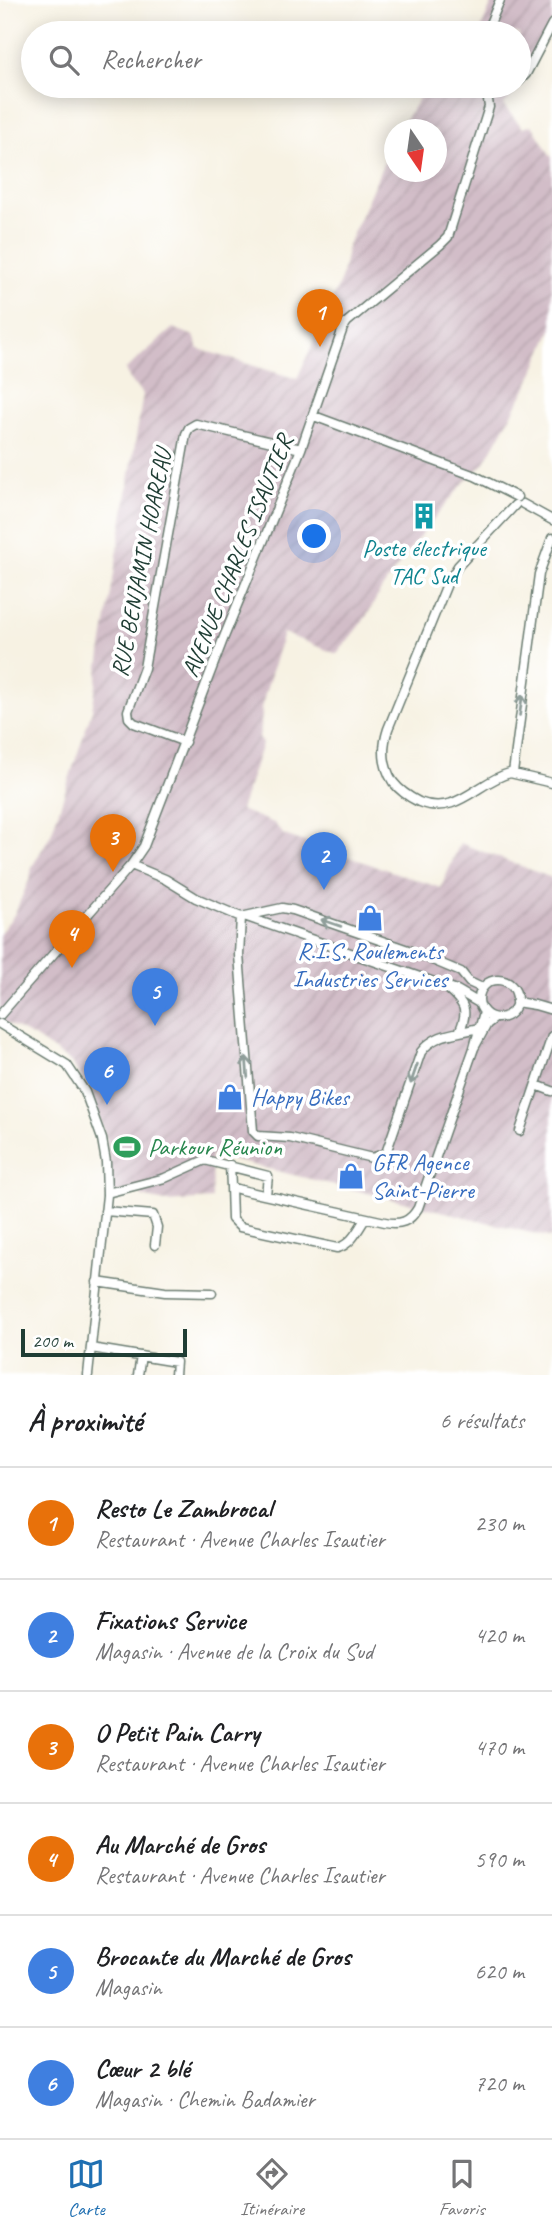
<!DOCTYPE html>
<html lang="fr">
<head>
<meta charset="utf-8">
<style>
  :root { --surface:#fff; --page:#f2f2f2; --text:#202124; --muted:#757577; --line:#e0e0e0; --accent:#1f6fb2 }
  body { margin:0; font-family:Caveat,sans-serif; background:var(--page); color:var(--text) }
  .compass { position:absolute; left:384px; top:119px; width:63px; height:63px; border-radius:50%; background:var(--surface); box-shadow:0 4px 18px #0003; rotate:167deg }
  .scale { position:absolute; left:21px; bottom:18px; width:166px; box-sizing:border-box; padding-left:7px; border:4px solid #1f3d34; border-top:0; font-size:19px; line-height:24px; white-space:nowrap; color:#1f3d34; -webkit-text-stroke:5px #fff; paint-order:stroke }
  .you { position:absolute; left:315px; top:537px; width:24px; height:24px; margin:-18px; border:5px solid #fff; border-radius:50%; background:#1a73e8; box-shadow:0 0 0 10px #1a73e833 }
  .badge { display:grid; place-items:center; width:46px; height:46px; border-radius:50%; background:var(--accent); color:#fff; font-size:23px; font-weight:700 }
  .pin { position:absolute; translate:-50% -58px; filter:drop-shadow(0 2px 4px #0008) }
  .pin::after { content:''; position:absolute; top:37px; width:24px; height:21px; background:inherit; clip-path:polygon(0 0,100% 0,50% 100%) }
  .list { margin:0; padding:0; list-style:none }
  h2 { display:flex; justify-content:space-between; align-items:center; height:91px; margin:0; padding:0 28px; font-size:30px }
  h2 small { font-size:23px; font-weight:400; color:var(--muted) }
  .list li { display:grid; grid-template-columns:46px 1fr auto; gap:21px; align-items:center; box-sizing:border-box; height:112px; padding:0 28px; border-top:2px solid var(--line) }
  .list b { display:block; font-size:26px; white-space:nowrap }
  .list p { margin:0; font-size:23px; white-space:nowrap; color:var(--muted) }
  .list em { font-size:23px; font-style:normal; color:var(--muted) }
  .icon { flex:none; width:38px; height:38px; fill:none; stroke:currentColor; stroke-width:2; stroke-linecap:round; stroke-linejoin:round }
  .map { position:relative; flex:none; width:552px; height:1375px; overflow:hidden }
  .search { position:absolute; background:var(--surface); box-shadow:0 4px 18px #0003; left:21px; right:21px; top:21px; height:77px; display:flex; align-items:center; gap:18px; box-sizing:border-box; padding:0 24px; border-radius:38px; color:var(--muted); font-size:26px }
  .sheet { height:763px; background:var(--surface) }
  nav { display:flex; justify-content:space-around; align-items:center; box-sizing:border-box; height:98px; border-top:2px solid var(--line); background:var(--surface); font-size:19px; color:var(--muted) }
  nav a { display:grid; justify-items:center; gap:4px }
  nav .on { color:var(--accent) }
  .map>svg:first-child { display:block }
  .industrial { fill:url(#industrial-furrows) }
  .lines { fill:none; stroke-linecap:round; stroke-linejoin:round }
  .minor-casing { stroke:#6b7c71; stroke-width:11 }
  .minor { stroke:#fff; stroke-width:8 }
  .oneway { stroke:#8f9e9a }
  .labels { text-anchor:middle; stroke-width:7; stroke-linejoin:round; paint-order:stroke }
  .culture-label { font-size:24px; fill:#0d838f; stroke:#fff }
  .street-label { font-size:24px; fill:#1f3d34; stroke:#fff }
  .shop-label { font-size:24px; fill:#366cbe; stroke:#fff; text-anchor:start }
  .leisure-label { font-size:24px; fill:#27864d; stroke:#fff; text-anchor:start }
</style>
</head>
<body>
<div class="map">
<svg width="552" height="1375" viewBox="0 0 552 1375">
  <defs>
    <pattern id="industrial-furrows" width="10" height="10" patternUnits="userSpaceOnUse" patternTransform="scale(1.75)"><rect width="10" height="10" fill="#d2bdc8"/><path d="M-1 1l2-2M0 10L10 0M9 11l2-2" fill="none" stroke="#b4a3ac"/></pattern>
  </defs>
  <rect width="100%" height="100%" fill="#fff"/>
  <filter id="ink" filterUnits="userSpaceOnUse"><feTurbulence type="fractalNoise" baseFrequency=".0143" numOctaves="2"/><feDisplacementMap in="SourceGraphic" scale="14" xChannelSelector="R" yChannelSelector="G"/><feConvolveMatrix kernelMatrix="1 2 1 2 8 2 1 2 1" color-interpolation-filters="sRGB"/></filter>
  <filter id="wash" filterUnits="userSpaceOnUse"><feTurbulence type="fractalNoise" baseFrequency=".00686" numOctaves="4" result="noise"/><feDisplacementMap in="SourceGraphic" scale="28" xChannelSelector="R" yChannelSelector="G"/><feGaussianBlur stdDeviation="1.57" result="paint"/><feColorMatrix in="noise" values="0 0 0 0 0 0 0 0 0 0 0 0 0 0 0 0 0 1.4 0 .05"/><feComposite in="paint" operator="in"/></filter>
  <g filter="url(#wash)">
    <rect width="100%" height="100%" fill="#f7f2e3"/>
    <!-- industrial -->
    <path class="industrial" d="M 493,0 L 552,0 L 552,29 L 519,89 L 503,105 L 523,128 L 532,125 L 552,158 L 552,329 L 529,383 L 484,464 L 466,480 L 415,542 L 381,590 L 366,617 L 337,654 L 283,633 L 261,708 L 262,715 L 259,738 L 262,744 L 240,810 L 274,823 L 284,835 L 441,888 L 460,843 L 552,878 L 552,1238 L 211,1155 L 212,1199 L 165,1202 L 142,1197 L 141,1190 L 110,1194 L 111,1174 L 107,1141 L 90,1090 L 71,1062 L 34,1037 L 0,1020 L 0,933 L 14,915 L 30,878 L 32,867 L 51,834 L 92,710 L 143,394 L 132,383 L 125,370 L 173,328 L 194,336 L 199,349 L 297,379 L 341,279 L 348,245 L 394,139 L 394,172 L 436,172 L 436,130 L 399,129 L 427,86 L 455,86 L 482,94 L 480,86 L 519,86 L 519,33 L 479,33 Z"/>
  </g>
  <g filter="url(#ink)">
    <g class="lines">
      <!-- minor casing -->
      <g class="minor-casing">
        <path id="minor" d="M 486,33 L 500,0
          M 519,81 L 526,74 L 552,24
          M 314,416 L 475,476 L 517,497
          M 523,504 L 552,520
          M 515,505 L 458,566 L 447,584 L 388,729 C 382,747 382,765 393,782 C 400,791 409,797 419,802 C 457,817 478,781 510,773 L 552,783
          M 185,742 L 134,723 L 129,718 L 128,711 L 144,668 L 186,434 L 189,428 L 196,424 L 301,449
          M 513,773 L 539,574 L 552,538
          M 131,865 L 165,879 L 196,898 L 241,917 L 282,908 L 293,910 L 411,951 L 461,972 L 469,982 L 482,988
          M 241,917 L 239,955 L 253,1131 L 258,1136 L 290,1138 L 372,1158 L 386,1153 L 421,1052 C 436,1032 457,1034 478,1028
          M 247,917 L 457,990 L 479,1003
          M479 999a19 19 0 1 1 38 0a19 19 0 1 1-38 0Z
          M 448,989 C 464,1003 469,1010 460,1030
          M 516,1002 L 535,1005 L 552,1010
          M 484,1012 L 474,1048 L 487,1024 L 495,1018
          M 0,1015 L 131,865 L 144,846 L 222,642 L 301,449 L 343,328 L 347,322 L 440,245 L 448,237 L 489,107 L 486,86
          M 0,1024 L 67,1065 L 85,1092 L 102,1139 L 106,1162 L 107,1195 L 88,1375
          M 536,1085 L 552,1091
          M 520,1131 L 552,1036
          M 230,1165 L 231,1187 L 241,1190 L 385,1222 C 400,1225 410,1222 418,1208 L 474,1048
          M 231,1187 L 232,1219 L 240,1227 L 337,1248 C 351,1245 358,1230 365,1219
          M 107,1193 L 165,1178 L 205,1160 L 268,1176 L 266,1195
          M 105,1211 L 153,1215 L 157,1227 L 155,1245
          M 97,1282 L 165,1292 L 212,1293
          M 91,1348 L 176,1362 L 175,1375
          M 138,1375 L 141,1356"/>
      </g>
      <!-- minor -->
      <use href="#minor" class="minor"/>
    </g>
    <!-- one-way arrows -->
    <defs><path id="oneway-shaft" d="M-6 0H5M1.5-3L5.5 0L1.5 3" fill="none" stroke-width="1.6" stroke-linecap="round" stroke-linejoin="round" transform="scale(1.75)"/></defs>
    <g class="oneway">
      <use href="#oneway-shaft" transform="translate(521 705) rotate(-82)"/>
      <use href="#oneway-shaft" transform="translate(331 923) rotate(-161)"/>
      <use href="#oneway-shaft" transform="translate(247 1067) rotate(-94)"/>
      <use href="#oneway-shaft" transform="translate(414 1074) rotate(109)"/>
    </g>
  </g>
  <!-- icons -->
  <defs>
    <g id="building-bare" transform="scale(2.1)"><path d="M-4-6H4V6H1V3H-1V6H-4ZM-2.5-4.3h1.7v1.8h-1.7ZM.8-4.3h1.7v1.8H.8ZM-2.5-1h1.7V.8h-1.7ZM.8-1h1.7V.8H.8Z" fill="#0f9aa8" stroke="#fff" stroke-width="2.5" paint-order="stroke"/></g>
    <g id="shop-bare" transform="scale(2.1)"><path d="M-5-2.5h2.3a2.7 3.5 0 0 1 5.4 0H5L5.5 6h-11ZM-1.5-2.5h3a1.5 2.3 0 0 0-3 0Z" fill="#3f7fe0" stroke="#fff" stroke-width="2.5" paint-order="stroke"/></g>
    <g id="stadium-bare" transform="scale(2.1)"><path d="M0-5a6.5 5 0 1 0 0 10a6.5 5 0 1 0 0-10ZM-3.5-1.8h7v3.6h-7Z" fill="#2e9e5b" stroke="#fff" stroke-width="2.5" paint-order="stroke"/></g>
  </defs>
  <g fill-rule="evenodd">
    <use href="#building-bare" x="424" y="516"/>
    <use href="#shop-bare" x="370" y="918"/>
    <use href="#shop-bare" x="230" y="1097"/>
    <use href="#stadium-bare" x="127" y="1147"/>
    <use href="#shop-bare" x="351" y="1176"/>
  </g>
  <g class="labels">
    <!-- culture labels -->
    <g class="culture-label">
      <text x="424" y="556">Poste électrique<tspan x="424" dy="28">TAC Sud</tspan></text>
    </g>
    <!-- street labels -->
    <g class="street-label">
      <text transform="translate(237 556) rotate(-68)" y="8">AVENUE CHARLES ISAUTIER</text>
      <text transform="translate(141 563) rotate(-79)" y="8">RUE BENJAMIN HOAREAU</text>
    </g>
    <!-- shop labels -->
    <g class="shop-label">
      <text x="370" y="959" text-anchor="middle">R.I.S. Roulements<tspan x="370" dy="28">Industries Services</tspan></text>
      <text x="251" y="1105">Happy Bikes</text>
      <text x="372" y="1170">GFR Agence<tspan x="372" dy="28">Saint-Pierre</tspan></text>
    </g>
    <!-- leisure labels -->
    <g class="leisure-label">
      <text x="148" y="1155">Parkour Réunion</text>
    </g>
  </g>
</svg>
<svg class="compass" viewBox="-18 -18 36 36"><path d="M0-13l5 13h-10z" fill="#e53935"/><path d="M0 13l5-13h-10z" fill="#757577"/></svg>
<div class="scale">200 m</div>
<div class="you"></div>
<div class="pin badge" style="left:320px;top:347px;background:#e8710a">1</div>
<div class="pin badge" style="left:324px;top:890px;background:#3f7fe0">2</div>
<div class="pin badge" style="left:113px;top:872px;background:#e8710a">3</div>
<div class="pin badge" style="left:72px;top:968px;background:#e8710a">4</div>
<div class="pin badge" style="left:155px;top:1026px;background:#3f7fe0">5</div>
<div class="pin badge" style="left:107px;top:1105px;background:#3f7fe0">6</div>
<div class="search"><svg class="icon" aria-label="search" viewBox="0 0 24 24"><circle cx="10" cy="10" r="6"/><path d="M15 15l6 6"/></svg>Rechercher</div>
</div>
<section class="sheet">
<h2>À proximité<small>6 résultats</small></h2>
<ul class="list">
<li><span class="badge" style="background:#e8710a">1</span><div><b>Resto Le Zambrocal</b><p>Restaurant · Avenue Charles Isautier</p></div><em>230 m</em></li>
<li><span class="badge" style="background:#3f7fe0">2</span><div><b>Fixations Service</b><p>Magasin · Avenue de la Croix du Sud</p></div><em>420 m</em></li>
<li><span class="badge" style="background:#e8710a">3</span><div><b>O Petit Pain Carry</b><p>Restaurant · Avenue Charles Isautier</p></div><em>470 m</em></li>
<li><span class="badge" style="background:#e8710a">4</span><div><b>Au Marché de Gros</b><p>Restaurant · Avenue Charles Isautier</p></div><em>590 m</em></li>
<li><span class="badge" style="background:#3f7fe0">5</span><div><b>Brocante du Marché de Gros</b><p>Magasin</p></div><em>620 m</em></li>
<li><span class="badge" style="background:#3f7fe0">6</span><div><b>Cœur 2 blé</b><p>Magasin · Chemin Badamier</p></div><em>720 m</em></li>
</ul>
</section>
<nav>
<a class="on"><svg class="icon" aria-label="map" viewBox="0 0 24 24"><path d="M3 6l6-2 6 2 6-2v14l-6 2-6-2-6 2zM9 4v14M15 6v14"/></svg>Carte</a>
<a><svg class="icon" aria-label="directions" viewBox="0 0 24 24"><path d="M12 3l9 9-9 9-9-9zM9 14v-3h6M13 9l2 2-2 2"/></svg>Itinéraire</a>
<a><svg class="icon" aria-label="saved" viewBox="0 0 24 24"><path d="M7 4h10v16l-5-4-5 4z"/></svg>Favoris</a>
</nav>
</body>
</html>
